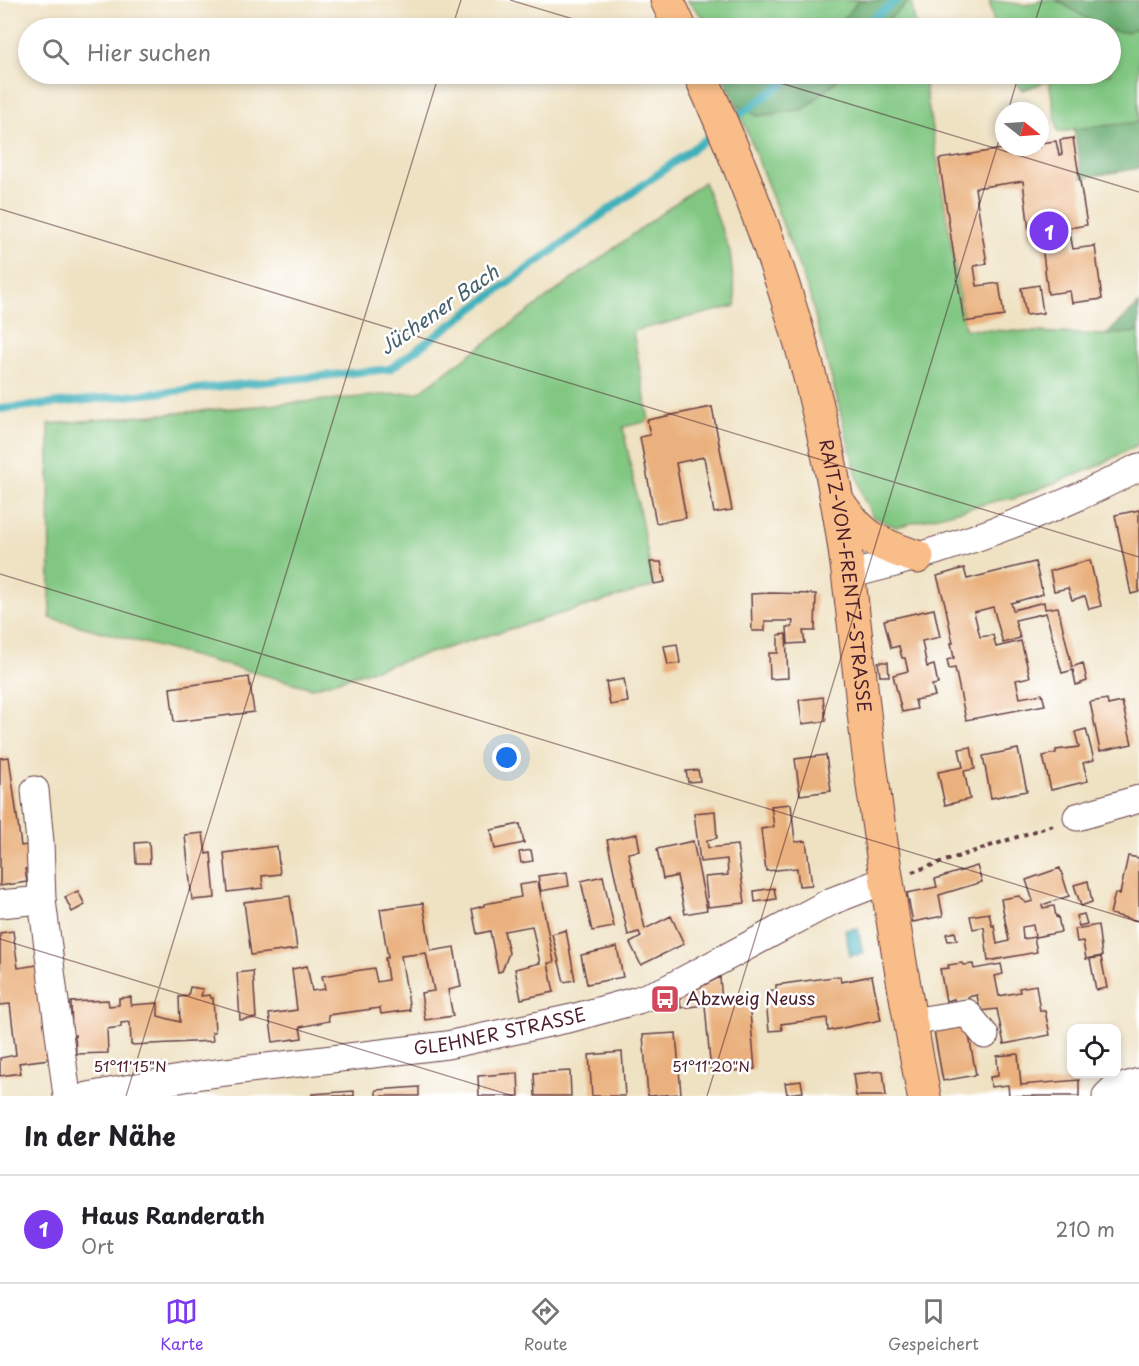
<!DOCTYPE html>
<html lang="de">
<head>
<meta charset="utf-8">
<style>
  :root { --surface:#fff; --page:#f2f2f2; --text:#202124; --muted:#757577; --line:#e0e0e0; --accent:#7c3aed }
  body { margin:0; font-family:"Playpen Sans",sans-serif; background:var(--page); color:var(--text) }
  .controls { position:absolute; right:18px; bottom:18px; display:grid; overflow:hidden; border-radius:12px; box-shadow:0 3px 9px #0003 }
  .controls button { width:54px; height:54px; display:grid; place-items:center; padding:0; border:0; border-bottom:2px solid var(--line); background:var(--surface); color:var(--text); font:30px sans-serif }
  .compass { position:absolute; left:995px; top:102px; width:54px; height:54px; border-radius:50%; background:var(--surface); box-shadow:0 3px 9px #0003; rotate:107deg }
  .you { position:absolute; left:507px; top:758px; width:21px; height:21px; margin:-15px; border:4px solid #fff; border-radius:50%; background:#1a73e8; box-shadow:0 0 0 9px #1a73e833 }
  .badge { display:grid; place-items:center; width:39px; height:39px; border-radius:50%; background:var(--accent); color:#fff; font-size:20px; font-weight:700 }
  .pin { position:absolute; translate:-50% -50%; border:3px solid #fff; box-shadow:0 2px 6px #0006 }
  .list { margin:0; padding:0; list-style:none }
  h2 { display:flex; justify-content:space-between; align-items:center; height:78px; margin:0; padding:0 24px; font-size:26px }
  h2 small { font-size:20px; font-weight:400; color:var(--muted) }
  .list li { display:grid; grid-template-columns:39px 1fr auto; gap:18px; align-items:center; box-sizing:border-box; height:108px; padding:0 24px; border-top:2px solid var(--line) }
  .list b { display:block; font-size:22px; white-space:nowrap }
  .list p { margin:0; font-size:20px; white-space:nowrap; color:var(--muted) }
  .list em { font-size:20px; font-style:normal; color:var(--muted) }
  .icon { flex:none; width:33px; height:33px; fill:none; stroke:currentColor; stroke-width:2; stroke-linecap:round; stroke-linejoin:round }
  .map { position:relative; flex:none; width:1139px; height:1096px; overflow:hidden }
  .search { position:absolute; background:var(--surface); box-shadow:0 3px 9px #0003; left:18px; right:18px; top:18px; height:66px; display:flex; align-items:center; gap:15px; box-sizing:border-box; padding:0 21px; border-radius:33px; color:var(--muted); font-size:22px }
  .sheet { height:186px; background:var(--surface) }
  nav { display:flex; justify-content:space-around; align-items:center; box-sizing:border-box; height:84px; border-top:2px solid var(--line); background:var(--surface); font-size:16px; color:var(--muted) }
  nav a { display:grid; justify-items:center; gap:3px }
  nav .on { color:var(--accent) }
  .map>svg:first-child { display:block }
  .green { fill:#81c782; stroke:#667356; stroke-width:1.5 }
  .forest { fill:#68ac70; stroke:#59664e; stroke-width:1.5 }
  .water { fill:#41b1bb; stroke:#466873; stroke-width:1.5 }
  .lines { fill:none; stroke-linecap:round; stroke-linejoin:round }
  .stream { stroke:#41b1bb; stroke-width:8 }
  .building { fill:#eab17e }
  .minor-casing { stroke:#633c42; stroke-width:29 }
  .major-casing { stroke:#633c42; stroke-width:35 }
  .path { stroke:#633c42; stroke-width:4; stroke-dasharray:4.5 4.5; stroke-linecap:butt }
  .minor { stroke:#fff; stroke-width:27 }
  .major { stroke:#f8bd88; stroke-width:33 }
  .ticks { fill:none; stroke:#4a1f2b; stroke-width:1.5; stroke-opacity:0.45 }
  .labels { text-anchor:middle; stroke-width:5; stroke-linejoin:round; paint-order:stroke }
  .street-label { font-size:18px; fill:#4a1f2b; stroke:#fff }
  .poi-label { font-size:18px; fill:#4a1f2b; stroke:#fff; text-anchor:start }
  .water-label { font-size:20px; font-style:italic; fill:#46616c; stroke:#fff }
  .ticks-label { font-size:15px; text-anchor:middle; fill:#4a1f2b; stroke:#fff; stroke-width:5; stroke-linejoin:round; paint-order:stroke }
</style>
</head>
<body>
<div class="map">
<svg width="1139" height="1096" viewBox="0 0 1139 1096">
  <rect width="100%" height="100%" fill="#fff"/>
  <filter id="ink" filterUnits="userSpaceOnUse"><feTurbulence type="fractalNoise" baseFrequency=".0167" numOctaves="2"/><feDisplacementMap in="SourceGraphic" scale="12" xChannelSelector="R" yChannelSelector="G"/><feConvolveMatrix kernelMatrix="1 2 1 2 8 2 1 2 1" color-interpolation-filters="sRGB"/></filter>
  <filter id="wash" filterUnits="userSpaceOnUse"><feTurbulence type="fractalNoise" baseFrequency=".008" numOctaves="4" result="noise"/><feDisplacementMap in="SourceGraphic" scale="24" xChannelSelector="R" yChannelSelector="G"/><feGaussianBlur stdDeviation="1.35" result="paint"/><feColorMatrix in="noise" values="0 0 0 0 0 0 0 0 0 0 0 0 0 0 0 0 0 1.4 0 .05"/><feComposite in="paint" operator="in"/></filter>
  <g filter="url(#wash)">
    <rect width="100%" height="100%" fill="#efe2c3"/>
    <!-- green -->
    <path class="green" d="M 687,0 L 859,0 L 847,16 L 826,28 L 713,28 Z
      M 911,0 L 916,28 L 878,28 Z
      M 989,0 L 1026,5 L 1043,0 L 1056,0 L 1106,28 L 995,28 Z
      M 1139,27 L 1138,123 L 1058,132 L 1049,81 L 1022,90 L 1010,74 L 1110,74 L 1111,29 L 1126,32 Z
      M 840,74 L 923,74 L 965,329 L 1106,335 L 1139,332 L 1139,444 L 1096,467 L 1013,499 L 1000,500 L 896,527 L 873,517 L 863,498 L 809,293 L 737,105 L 758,116 L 804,109 L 834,83 Z
      M 704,182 L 730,252 L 736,306 L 633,331 L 649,421 L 623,427 L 654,586 L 312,688 L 50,618 L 49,424 L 419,392 Z"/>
    <!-- forest -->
    <path class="forest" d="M 859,0 L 911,0 L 878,28 L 826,28 L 847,16 Z
      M 1056,0 L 1139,0 L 1139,27 C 1135,28 1130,32 1125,32 C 1100,33 1078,11 1056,0 Z
      M 722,74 L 840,74 L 834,83 L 804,109 L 758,116 L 737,105 Z
      M 1139,122 L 1139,168 L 1082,178 L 1074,129 Z
      M 1139,304 L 1139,332 L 1106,335 Z"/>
    <!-- water -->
    <path class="water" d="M 858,928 L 863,954 L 850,956 L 845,930 Z"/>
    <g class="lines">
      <!-- stream -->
      <path class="stream" d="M 859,28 L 898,0
        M 729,122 L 797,74
        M 0,409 L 390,369 L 717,131"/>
    </g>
    <g id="blocks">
      <!-- building -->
      <path class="building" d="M 1073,138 L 1087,225 L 1069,228 L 1073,249 L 1095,246 L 1102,299 L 1072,303 L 1070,291 L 1048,294 L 1041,237 L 1030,239 L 1023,181 L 975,188 L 987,264 L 974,266 L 977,286 L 999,283 L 1004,316 L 964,322 L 939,159 L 1015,147 L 1040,147 L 1040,143 L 1056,141 L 1059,155 L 1062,154 L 1060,140 Z
        M 1039,285 L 1043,313 L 1026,315 L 1021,288 Z
        M 712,407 L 732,510 L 714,513 L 704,457 L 676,463 L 686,518 L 656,523 L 640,437 L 650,435 L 647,420 Z
        M 1139,510 L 1139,592 L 1131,594 L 1115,515 Z
        M 1090,560 L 1101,606 L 1089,609 L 1085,596 L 1072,600 L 1068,588 L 1054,591 L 1050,571 Z
        M 650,562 L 661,562 L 665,582 L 654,584 Z
        M 1035,562 L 1043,594 L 1011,603 L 1013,610 L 1044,602 L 1045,609 L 1058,607 L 1072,667 L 1083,663 L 1087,681 L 1076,685 L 1073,670 L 1062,673 L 1046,613 L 1015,620 L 1020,638 L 1003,643 L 993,607 L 974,612 L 980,637 L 993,635 L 996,647 L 1021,641 L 1030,677 L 1016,680 L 1020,698 L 1042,694 L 1045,705 L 966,720 L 955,668 L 949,669 L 947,660 L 954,658 L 951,643 L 953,643 L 945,604 L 937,576 L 964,568 L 967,579 Z
        M 770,593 L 816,594 L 815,631 L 803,631 L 805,643 L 788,644 L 787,627 L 792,627 L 793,621 L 765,621 L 765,631 L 752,631 L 751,594 Z
        M 934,609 L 940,637 L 922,641 L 927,667 L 934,665 L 938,684 L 932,685 L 935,696 L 915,700 L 917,709 L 902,712 L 893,675 L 908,671 L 905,658 L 902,658 L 899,646 L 891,648 L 884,620 Z
        M 786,634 L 788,678 L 770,679 L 769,653 L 778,653 L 778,635 Z
        M 677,644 L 680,663 L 668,665 L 664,646 Z
        M 878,662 L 888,662 L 889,676 L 880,676 Z
        M 249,677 L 254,712 L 174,722 L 170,688 Z
        M 624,679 L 628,702 L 610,705 L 606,682 Z
        M 823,697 L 826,721 L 802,724 L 799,700 Z
        M 1107,699 L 1108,705 L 1122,702 L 1132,744 L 1100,751 L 1090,702 Z
        M 1086,729 L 1094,760 L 1083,763 L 1088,781 L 1051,790 L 1043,756 L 1056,753 L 1056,750 L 1079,747 L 1075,732 Z
        M 971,747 L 975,769 L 964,771 L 970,799 L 945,805 L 938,772 L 963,767 L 959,749 Z
        M 1018,749 L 1027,791 L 991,798 L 983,756 Z
        M 826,755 L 831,791 L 800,795 L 795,759 Z
        M 9,757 L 21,846 L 34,844 L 38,867 L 25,869 L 27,882 L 0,886 L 0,758 Z
        M 698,770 L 700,781 L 688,782 L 686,771 Z
        M 791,804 L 795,842 L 806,841 L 812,885 L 799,886 L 797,868 L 766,871 L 761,829 L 774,827 L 771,806 Z
        M 715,811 L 717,838 L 707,840 L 708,848 L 737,845 L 745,903 L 708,907 L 705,877 L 728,875 L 727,859 L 700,862 L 694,813 Z
        M 520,824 L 524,843 L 495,849 L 491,830 Z
        M 203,833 L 206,854 L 211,853 L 215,898 L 192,900 L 185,835 Z
        M 637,834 L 640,851 L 628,853 L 645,929 L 671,916 L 684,944 L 641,965 L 630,943 L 641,937 L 639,932 L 628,935 L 607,840 Z
        M 693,841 L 707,910 L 685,914 L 677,876 L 663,879 L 657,849 Z
        M 149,842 L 150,863 L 136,863 L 135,843 Z
        M 277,846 L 280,874 L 262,876 L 263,888 L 228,892 L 224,853 Z
        M 531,850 L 533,861 L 521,863 L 519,852 Z
        M 1128,856 L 1139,858 L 1139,921 L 1110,914 L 1115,893 L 1120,894 Z
        M 977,866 L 982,882 L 939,895 L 943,916 L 913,922 L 907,893 L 937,887 L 935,879 Z
        M 1060,868 L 1069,896 L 1042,905 L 1043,908 L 1054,906 L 1056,917 L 1058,916 L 1061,932 L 1035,937 L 1033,925 L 1022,927 L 1023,939 L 1034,937 L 1037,952 L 988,961 L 984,927 L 973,929 L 970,916 L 989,913 L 992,926 L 994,925 L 997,944 L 1009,941 L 1001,899 L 1019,896 L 1026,903 L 1033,901 L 1026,880 Z
        M 567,872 L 569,886 L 541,891 L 538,876 Z
        M 603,876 L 614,927 L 592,931 L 581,881 Z
        M 1088,881 L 1092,902 L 1081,906 L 1074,885 Z
        M 538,882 L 554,962 L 548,963 L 554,992 L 521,999 L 515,969 L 540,963 L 532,926 L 504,931 L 509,953 L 502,971 L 498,972 L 490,931 L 477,934 L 472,909 L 484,906 L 484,904 L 521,897 L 519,885 Z
        M 774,888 L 776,899 L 755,902 L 754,891 Z
        M 78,891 L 85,905 L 72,912 L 65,897 Z
        M 290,896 L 297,949 L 251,955 L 244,902 Z
        M 423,903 L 431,951 L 454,947 L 461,987 L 448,990 L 453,1016 L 425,1020 L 421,993 L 434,991 L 426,953 L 401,956 L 410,1010 L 381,1014 L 380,1008 L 328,1015 L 329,1021 L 300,1027 L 302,1038 L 273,1042 L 269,1014 L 297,1010 L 292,969 L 307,966 L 312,991 L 325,989 L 322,976 L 374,968 L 377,982 L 388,980 L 385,958 L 388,958 L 380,909 Z
        M 1084,914 L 1087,924 L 1079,926 L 1076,916 Z
        M 1098,925 L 1102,956 L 1086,959 L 1083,941 L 1077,942 L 1075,929 Z
        M 566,930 L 575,980 L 564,982 L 552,934 Z
        M 13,931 L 18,968 L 37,965 L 49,1059 L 19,1063 L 21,1073 L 0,1076 L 0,1058 L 16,1055 L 10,1004 L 0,1005 L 0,933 Z
        M 955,932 L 957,940 L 948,941 L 946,934 Z
        M 617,947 L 623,977 L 587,984 L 581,955 Z
        M 1101,957 L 1107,988 L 1096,990 L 1090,959 Z
        M 962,963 L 963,965 L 973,964 L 974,969 L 1001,964 L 1003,974 L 995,976 L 999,996 L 1020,992 L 1019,988 L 1036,985 L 1040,1011 L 1045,1011 L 1050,1035 L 1004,1044 L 997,1009 L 980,1011 L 977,995 L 968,997 L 969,999 L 955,1002 L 954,999 L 946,1001 L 940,969 L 949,968 L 948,965 Z
        M 253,971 L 256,1018 L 240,1020 L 237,973 Z
        M 840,976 L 841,982 L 872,976 L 881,1020 L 828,1031 L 827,1018 L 781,1024 L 782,1030 L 769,1031 L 765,991 L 776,990 L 776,985 Z
        M 720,977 L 722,1003 L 749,1001 L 755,1069 L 711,1073 L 705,1005 L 681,1008 L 680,997 Z
        M 190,987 L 203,989 L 201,996 L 210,995 L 211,998 L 213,998 L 215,1032 L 212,1032 L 213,1041 L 131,1045 L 130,1022 L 121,1023 L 121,1027 L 107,1029 L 108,1053 L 76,1054 L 75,1035 L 72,1036 L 71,1002 L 108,1000 L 109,1006 L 119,1005 L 119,998 L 131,997 L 131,1005 L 158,1003 L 158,1016 L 180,1022 L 179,997 L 188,996 Z
        M 967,1024 L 976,1075 L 943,1081 L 934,1031 Z
        M 676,1033 L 681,1094 L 648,1096 L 643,1035 Z
        M 622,1052 L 625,1096 L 592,1096 L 589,1055 Z
        M 1018,1054 L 1021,1085 L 1079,1080 L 1079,1096 L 1009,1096 L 1008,1085 L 991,1087 L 990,1077 L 998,1076 L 997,1056 Z
        M 570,1071 L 571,1096 L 535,1096 L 534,1073 Z
        M 883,1071 L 886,1096 L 856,1096 L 853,1074 Z
        M 518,1073 L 519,1096 L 479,1096 L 478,1076 Z
        M 801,1081 L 803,1092 L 787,1094 L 785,1083 Z
        M 419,1087 L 419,1096 L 376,1096 L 376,1090 Z
        M 354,1091 L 354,1096 L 312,1096 L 312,1094 Z"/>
    </g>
  </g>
  <g filter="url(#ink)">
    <use href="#blocks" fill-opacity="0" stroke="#633c42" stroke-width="1.5"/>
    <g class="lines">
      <!-- minor casing -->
      <g class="minor-casing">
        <g id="minor">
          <path d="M 848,575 C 948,551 1048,515 1139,467"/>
          <path d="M 35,790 L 40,842 L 42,900"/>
          <path d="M 1077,817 L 1139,799"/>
          <path d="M 0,904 L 42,900 L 67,1096"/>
          <path d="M 911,1022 L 967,1013 L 985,1035"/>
          <path id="s1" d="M 88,1096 L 201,1075 L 447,1045 L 572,1018 L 638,1000 L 665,990 L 832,901 L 886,880"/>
          <path d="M 1106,1096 L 1112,1090 L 1139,1082"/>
        </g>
      </g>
      <!-- major casing -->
      <g class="major-casing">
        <g id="major">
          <path d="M 667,0 L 680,28"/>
          <path id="s2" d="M 700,74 C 745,174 784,275 811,381 C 824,432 835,484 843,536 C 855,616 861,698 872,778 C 886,884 904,990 924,1096"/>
          <path d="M 837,500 C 862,538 876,543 917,557"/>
        </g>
      </g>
      <!-- path -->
      <path class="path" d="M 912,872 L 1053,825"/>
      <!-- minor -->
      <use href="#minor" class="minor"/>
      <!-- major -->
      <use href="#major" class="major"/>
    </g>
  </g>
  <!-- ticks -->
  <path class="ticks" d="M 510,0 L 603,28M 452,28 L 461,0M 1033,28 L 1042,0M 751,74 L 1139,192M 1008,111 L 1019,74M 0,209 L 1139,557M 0,574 L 1139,922M 0,939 L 513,1096M 126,1096 L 439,74M 707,1096 L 1004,124"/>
  <!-- icons -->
  <defs>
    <g id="bus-square" transform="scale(1.5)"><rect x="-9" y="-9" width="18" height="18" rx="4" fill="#d1495b" stroke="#fff"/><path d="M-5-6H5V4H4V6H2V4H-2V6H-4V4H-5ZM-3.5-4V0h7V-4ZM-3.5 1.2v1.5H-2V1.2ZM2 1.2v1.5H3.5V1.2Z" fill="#fff"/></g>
  </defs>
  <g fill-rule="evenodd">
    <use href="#bus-square" x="665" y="999"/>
  </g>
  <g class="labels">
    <!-- street labels -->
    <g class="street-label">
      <text dy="6" stroke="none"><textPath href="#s2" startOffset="525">RAITZ-VON-FRENTZ-STRASSE</textPath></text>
      <text dy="6" stroke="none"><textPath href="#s1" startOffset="417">GLEHNER STRASSE</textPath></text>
    </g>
    <!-- poi labels -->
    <g class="poi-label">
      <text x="686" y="1005">Abzweig Neuss</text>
    </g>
    <!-- water labels -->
    <g class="water-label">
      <text transform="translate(439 310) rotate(-35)" y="7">Jüchener Bach</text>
    </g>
  </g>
  <g class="ticks-label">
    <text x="130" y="1072">51°11'15"N</text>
    <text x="711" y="1072">51°11'20"N</text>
  </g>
</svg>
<div class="controls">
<button><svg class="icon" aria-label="locate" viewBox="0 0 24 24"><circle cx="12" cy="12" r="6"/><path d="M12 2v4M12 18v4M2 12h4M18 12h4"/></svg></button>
</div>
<svg class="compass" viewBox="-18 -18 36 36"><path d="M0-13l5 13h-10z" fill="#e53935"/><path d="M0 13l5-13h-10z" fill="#757577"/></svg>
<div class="you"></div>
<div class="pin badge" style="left:1049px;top:231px">1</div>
<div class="search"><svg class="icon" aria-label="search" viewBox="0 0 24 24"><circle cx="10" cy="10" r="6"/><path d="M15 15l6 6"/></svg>Hier suchen</div>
</div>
<section class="sheet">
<h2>In der Nähe<small></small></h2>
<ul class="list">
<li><span class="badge">1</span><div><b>Haus Randerath</b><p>Ort</p></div><em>210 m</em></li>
</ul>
</section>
<nav>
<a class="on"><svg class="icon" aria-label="map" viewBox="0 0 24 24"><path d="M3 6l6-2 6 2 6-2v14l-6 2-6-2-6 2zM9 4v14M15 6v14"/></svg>Karte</a>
<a><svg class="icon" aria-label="directions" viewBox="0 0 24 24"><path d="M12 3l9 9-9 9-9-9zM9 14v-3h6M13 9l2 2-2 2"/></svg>Route</a>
<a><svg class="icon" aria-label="saved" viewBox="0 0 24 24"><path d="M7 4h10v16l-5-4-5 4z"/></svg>Gespeichert</a>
</nav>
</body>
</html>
